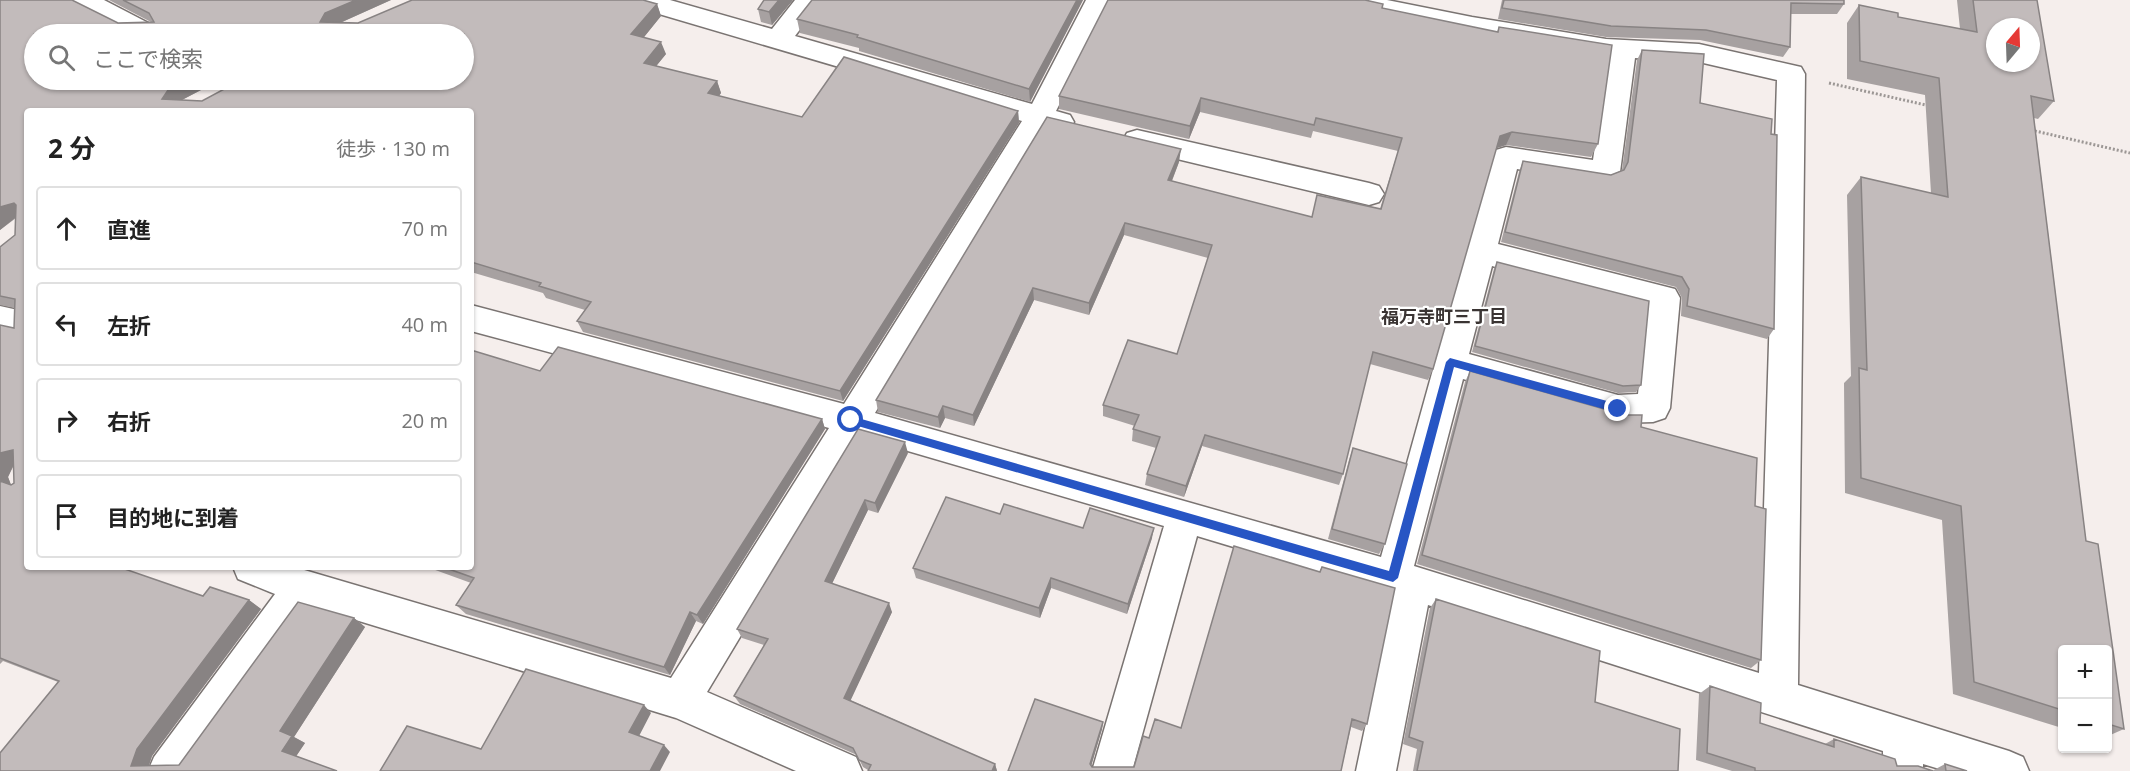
<!DOCTYPE html>
<html lang="ja">
<head>
<meta charset="utf-8">
<style>
  :root { --surface:#fff; --page:#f2f2f2; --text:#222; --muted:#767676; --line:#e0e0e0 }
  body { margin:0; font-family:"Open Sans","Noto Sans JP",sans-serif; background:var(--page); color:var(--text) }
  .controls { position:absolute; right:18px; bottom:18px; display:grid; overflow:hidden; border-radius:6px; box-shadow:0 2px 4px #0004 }
  .controls button { width:54px; height:54px; display:grid; place-items:center; padding:0; border:0; border-bottom:2px solid var(--line); background:var(--surface); color:var(--text); font:30px sans-serif }
  .compass { position:absolute; left:1986px; top:18px; width:54px; height:54px; border-radius:50%; background:var(--surface); box-shadow:0 2px 4px #0004; rotate:19deg }
  .stop { position:absolute; width:18px; height:18px; margin:-14px; border:4px solid #2755c4; border-radius:50%; background:#fff }
  .stop.end { background:#2755c4; border-color:#fff; box-shadow:0 2px 6px #0008 }
  .list { margin:0; padding:0; list-style:none }
  h2 { display:flex; justify-content:space-between; align-items:center; height:78px; margin:0; padding:0 24px; font-size:26px }
  h2 small { font-size:20px; font-weight:400; color:var(--muted) }
  .list li { display:grid; grid-template-columns:39px 1fr auto; gap:18px; align-items:center; box-sizing:border-box; height:84px; margin:0 12px 12px; padding:0 12px; border:2px solid var(--line); border-radius:6px }
  .list b { display:block; font-size:22px; white-space:nowrap }
  .list em { font-size:20px; font-style:normal; color:var(--muted) }
  .icon { flex:none; width:33px; height:33px; fill:none; stroke:currentColor; stroke-width:2; stroke-linecap:round; stroke-linejoin:round }
  .map { position:relative; flex:none; width:2130px; height:771px; overflow:hidden }
  .search { position:absolute; background:var(--surface); box-shadow:0 2px 4px #0004; left:24px; top:24px; width:450px; height:66px; display:flex; align-items:center; gap:15px; box-sizing:border-box; padding:0 21px; border-radius:33px; color:var(--muted); font-size:22px }
  .panel { position:absolute; background:var(--surface); box-shadow:0 2px 4px #0004; left:24px; top:108px; width:450px; height:462px; border-radius:6px }
  .map>svg:first-child { display:block }
  .lines { fill:none; stroke-linecap:round; stroke-linejoin:round }
  .minor-casing { stroke:#7a7472; stroke-width:3 }
  .path { stroke:#9c9795; stroke-width:3; stroke-dasharray:2 2; stroke-linecap:butt }
  .minor { fill:#fff; fill-rule:evenodd }
  .wall { fill:#a7a1a1; fill-rule:evenodd }
  .shaded-wall { fill:#888383 }
  .building { fill:#c2bbbb; stroke:#888383; stroke-width:1.5; fill-rule:evenodd }
  .route { fill:#2755c4 }
  .labels { text-anchor:middle; stroke-width:4.5; stroke-linejoin:round; paint-order:stroke }
  .neighbourhood-label { font-size:18px; font-weight:bold; fill:#3a3433; stroke:#fff }
</style>
</head>
<body>
<div class="map">
<svg width="2130" height="771" viewBox="0 0 2130 771">
  <rect width="100%" height="100%" fill="#f5eeec"/>
  <g class="lines">
    <!-- minor casing -->
    <g class="minor-casing">
      <path id="minor" d="M 71,0 L 104,0 L 158,28 L 162,34 L 129,34 L 75,6 Z
        M 628,0 L 670,0 L 772,29 L 795,0 L 822,0 L 795,36 L 1032,104 L 1086,0 L 1112,0 L 1056,111 L 1070,115 L 1074,122 L 1070,129 L 1060,132 L 1046,128 L 875,413 L 1381,557 L 1492,157 L 1496,150 L 1506,147 L 1593,160 L 1608,57 L 1472,35 L 1346,8 L 1337,6 L 1333,0 L 1387,0 L 1472,17 L 1606,39 L 1699,44 L 1801,67 L 1805,74 L 1798,685 L 2009,751 L 2023,757 L 2029,771 L 1946,771 L 1923,764 L 1923,771 L 1883,771 L 1883,751 L 1428,605 L 1396,771 L 1356,771 L 1393,595 L 1197,536 L 1132,771 L 1092,771 L 1164,526 L 860,437 L 707,692 L 856,757 L 862,771 L 796,771 L 676,718 L 310,606 L 192,771 L 148,771 L 154,757 L 275,594 L 238,579 L 233,567 L 294,567 L 671,678 L 829,428 L 471,331 L 471,305 L 844,404 L 1022,121 L 632,6 ZM 1635,58 L 1699,62 L 1777,80 L 1759,673 L 1414,566 L 1463,379 L 1618,423 L 1653,422 L 1665,418 L 1670,408 L 1680,298 L 1675,289 L 1498,244 L 1517,169 L 1606,183 L 1616,179 L 1620,172 ZM 1492,266 L 1647,306 L 1638,394 L 1618,395 L 1469,354 Z
        M 1137,130 L 1369,183 L 1379,186 L 1384,194 L 1379,202 L 1369,205 L 1127,147 L 1123,140 L 1127,133 Z
        M 0,306 L 27,312 L 27,338 L 0,332 Z"/>
    </g>
    <!-- path -->
    <path class="path" d="M 1829,83 L 1930,106
      M 2031,130 L 2130,153"/>
    <!-- minor -->
    <use href="#minor" class="minor"/>
  </g>
  <!-- wall -->
  <path class="wall" d="M 0,0 L 118,23 L 151,22 L 109,0 L 391,0 L 340,23 L 358,23 L 657,4 L 661,16 L 644,37 L 666,54 L 656,66 L 717,81 L 721,93 L 719,96 L 802,117 L 1018,111 L 1019,123 L 843,401 L 583,332 L 577,321 L 585,310 L 546,298 L 543,293 L 471,272 L 471,111 L 27,111 L 27,567 L 203,596 L 249,600 L 261,609 L 152,756 L 149,766 L 179,765 L 354,618 L 365,627 L 294,737 L 305,743 L 296,756 L 337,771 L 0,771 L 58,682 L 3,661 L 0,664 L 0,325 L 14,328 L 15,308 L 0,305 L 0,247 L 15,235 L 16,218 L 0,230 ZM 34,34 L 464,80 L 202,101 L 182,100 L 220,80 ZM 14,465 L 14,483 L 11,485 L 8,477 Z
    M 793,0 L 772,25 L 761,22 L 758,9 Z
    M 1083,0 L 1030,102 L 859,51 L 859,48 L 800,33 L 797,19 Z
    M 1502,0 L 1844,0 L 1844,4 L 1837,14 L 1791,14 L 1790,47 L 1783,57 L 1700,40 L 1606,37 L 1498,19 Z
    M 1957,0 L 2037,0 L 2054,101 L 2038,119 L 2034,118 L 2086,541 L 2124,729 L 2108,736 L 2108,650 L 2062,650 L 2062,728 L 1953,694 L 1942,520 L 1845,493 L 1844,383 L 1851,376 L 1847,195 L 1861,177 L 1931,193 L 1925,95 L 1847,79 L 1847,23 L 1859,5 L 1898,17 L 1960,29 Z
    M 1382,8 L 1497,32 L 1499,27 L 1598,144 L 1591,157 L 1506,145 L 1496,148 L 1433,369 L 1428,380 L 1370,364 L 1343,474 L 1339,485 L 1202,446 L 1184,497 L 1145,485 L 1147,474 L 1156,448 L 1132,441 L 1133,429 L 1135,426 L 1103,416 L 1103,405 L 1177,354 L 1208,258 L 1124,235 L 1089,315 L 1034,300 L 974,426 L 945,418 L 940,428 L 878,412 L 876,400 L 1179,162 L 1172,181 L 1312,217 L 1380,209 L 1398,151 L 1313,131 L 1311,138 L 1200,112 L 1189,139 L 1059,109 L 1059,96 Z
    M 1642,50 L 1700,103 L 1771,134 L 1774,329 L 1767,339 L 1681,316 L 1682,298 L 1676,287 L 1501,242 L 1519,172 L 1523,161 L 1611,175 L 1622,170 L 1637,60 Z
    M 1497,262 L 1641,385 L 1636,392 L 1618,393 L 1472,352 L 1494,269 Z
    M 540,371 L 822,419 L 825,429 L 703,624 L 696,621 L 670,675 L 466,614 L 456,605 L 471,583 L 427,567 L 471,567 Z
    M 1470,371 L 1641,427 L 1755,506 L 1761,660 L 1751,668 L 1417,564 L 1465,382 Z
    M 1353,448 L 1385,544 L 1379,554 L 1328,539 L 1349,460 Z
    M 908,453 L 878,513 L 868,510 L 832,583 L 892,612 L 850,700 L 995,764 L 997,771 L 868,771 L 868,770 L 863,767 L 857,755 L 740,704 L 734,696 L 764,645 L 742,638 L 737,629 Z
    M 1000,514 L 1083,528 L 1152,538 L 1127,614 L 1051,588 L 1040,618 L 916,578 L 913,568 Z
    M 1322,567 L 1367,724 L 1362,731 L 1351,727 L 1341,771 L 1008,771 L 1103,722 L 1102,729 L 1091,766 L 1092,767 L 1134,767 L 1149,738 L 1181,728 L 1319,572 Z
    M 1436,599 L 1595,702 L 1678,771 L 1413,771 L 1417,749 L 1403,744 L 1430,608 Z
    M 1710,686 L 1760,723 L 1825,744 L 1834,739 L 1897,766 L 1932,771 L 1945,764 L 1967,771 L 1732,771 L 1696,760 L 1699,694 Z"/>
  <!-- shaded-wall -->
  <path class="shaded-wall" d="M 356,0 L 391,0 L 333,26 L 320,22 L 325,13 Z
    M 779,0 L 793,0 L 772,25 L 769,12 Z
    M 1077,0 L 1083,0 L 1030,102 L 1029,89 Z
    M 657,4 L 661,16 L 636,47 L 631,34 Z
    M 661,42 L 666,54 L 649,75 L 644,63 Z
    M 187,80 L 220,80 L 178,102 L 162,99 L 168,90 Z
    M 717,81 L 721,93 L 712,105 L 708,93 Z
    M 1201,98 L 1200,112 L 1189,139 L 1190,126 Z
    M 1018,111 L 1019,123 L 843,401 L 840,391 Z
    M 1512,132 L 1506,145 L 1494,149 L 1500,136 Z
    M 1181,149 L 1179,162 L 1167,193 L 1168,180 Z
    M 14,203 L 26,215 L 15,218 L 0,230 L 0,207 Z
    M 1125,223 L 1124,235 L 1089,315 L 1089,303 Z
    M 1033,288 L 1034,300 L 974,426 L 973,415 Z
    M 943,406 L 945,418 L 940,428 L 938,417 Z
    M 822,419 L 825,429 L 703,624 L 697,615 Z
    M 1205,435 L 1202,446 L 1184,497 L 1186,486 Z
    M 905,442 L 908,453 L 878,513 L 875,503 Z
    M 13,450 L 14,464 L 8,477 L 13,490 L 0,481 L 0,453 Z
    M 865,500 L 868,510 L 829,590 L 825,581 Z
    M 1154,528 L 1152,538 L 1127,614 L 1128,604 Z
    M 1051,578 L 1051,588 L 1040,618 L 1039,608 Z
    M 249,600 L 261,609 L 152,756 L 147,771 L 131,766 L 137,749 Z
    M 889,603 L 892,612 L 848,706 L 844,698 Z
    M 690,612 L 696,621 L 670,675 L 664,667 Z
    M 354,618 L 365,627 L 294,737 L 305,743 L 295,758 L 282,751 L 280,731 Z
    M 644,705 L 651,713 L 637,740 L 629,732 Z
    M 1103,722 L 1102,729 L 1090,770 L 1090,764 Z
    M 664,745 L 670,752 L 660,771 L 650,771 Z
    M 995,764 L 997,771 L 992,771 Z"/>
  <!-- building -->
  <path class="building" d="M 0,0 L 72,0 L 118,23 L 154,22 L 149,13 L 123,0 L 356,0 L 325,13 L 320,22 L 358,23 L 412,0 L 643,0 L 657,4 L 631,34 L 661,42 L 644,63 L 717,81 L 708,93 L 802,117 L 844,57 L 1018,111 L 840,391 L 577,321 L 591,302 L 539,286 L 541,283 L 471,262 L 471,111 L 27,111 L 27,567 L 119,567 L 203,596 L 210,587 L 249,600 L 137,749 L 131,766 L 179,765 L 298,602 L 354,618 L 280,731 L 292,736 L 282,751 L 337,771 L 0,771 L 0,753 L 59,681 L 0,658 L 0,481 L 11,485 L 14,483 L 13,450 L 0,453 L 0,325 L 14,328 L 15,299 L 0,296 L 0,247 L 15,235 L 16,205 L 14,203 L 0,207 ZM 34,34 L 464,34 L 464,80 L 241,80 L 202,101 L 162,99 L 168,90 L 187,80 L 34,80 Z
    M 764,0 L 779,0 L 769,12 L 758,9 Z
    M 812,0 L 1077,0 L 1029,89 L 857,37 L 858,35 L 797,19 Z
    M 1108,0 L 1365,0 L 1383,4 L 1382,8 L 1498,32 L 1499,27 L 1612,45 L 1598,144 L 1512,132 L 1500,136 L 1433,369 L 1373,352 L 1343,474 L 1205,435 L 1186,486 L 1147,474 L 1160,437 L 1133,429 L 1139,415 L 1103,405 L 1128,340 L 1177,354 L 1212,245 L 1125,223 L 1089,303 L 1033,288 L 973,415 L 943,406 L 938,417 L 876,400 L 1047,117 L 1181,149 L 1168,180 L 1312,217 L 1317,195 L 1381,209 L 1402,138 L 1316,118 L 1314,125 L 1201,98 L 1190,126 L 1059,96 Z
    M 1504,0 L 1844,0 L 1844,4 L 1791,3 L 1790,47 L 1706,30 L 1611,26 L 1502,8 Z
    M 1973,0 L 2037,0 L 2054,101 L 2031,96 L 2086,541 L 2098,544 L 2124,729 L 2108,724 L 2108,650 L 2062,650 L 2062,710 L 1974,682 L 1961,506 L 1861,478 L 1859,368 L 1867,370 L 1861,177 L 1948,197 L 1939,78 L 1860,61 L 1859,5 L 1898,13 L 1898,17 L 1977,32 ZM 1995,27 L 2031,27 L 2031,63 L 1995,63 Z
    M 1642,50 L 1704,54 L 1700,103 L 1772,119 L 1771,134 L 1777,135 L 1774,329 L 1687,306 L 1689,289 L 1682,277 L 1505,232 L 1523,161 L 1611,175 L 1624,170 L 1628,162 Z
    M 1497,262 L 1649,301 L 1641,385 L 1623,386 L 1475,346 Z
    M 558,347 L 822,419 L 697,615 L 690,612 L 664,667 L 456,605 L 474,578 L 443,567 L 471,567 L 471,350 L 540,371 Z
    M 1470,371 L 1625,415 L 1642,415 L 1641,427 L 1757,458 L 1755,506 L 1766,509 L 1761,660 L 1422,555 Z
    M 858,429 L 905,442 L 875,503 L 865,500 L 825,581 L 889,603 L 844,698 L 995,764 L 992,771 L 868,771 L 871,765 L 859,760 L 853,748 L 734,696 L 768,639 L 737,629 Z
    M 1353,448 L 1407,464 L 1385,544 L 1332,529 Z
    M 946,497 L 1000,514 L 1004,504 L 1083,528 L 1090,508 L 1154,528 L 1128,604 L 1051,578 L 1039,608 L 913,568 Z
    M 1234,546 L 1320,572 L 1322,567 L 1395,588 L 1367,724 L 1352,719 L 1341,771 L 1008,771 L 1035,699 L 1103,722 L 1090,764 L 1092,767 L 1134,767 L 1143,736 L 1149,738 L 1155,719 L 1181,728 Z
    M 1436,599 L 1600,651 L 1595,702 L 1680,729 L 1678,771 L 1417,771 L 1423,742 L 1409,737 Z
    M 526,669 L 644,705 L 629,732 L 664,745 L 650,771 L 380,771 L 407,726 L 481,749 Z
    M 1710,686 L 1761,703 L 1760,723 L 1834,747 L 1834,739 L 1895,759 L 1897,766 L 1918,766 L 1933,771 L 1755,771 L 1755,768 L 1707,753 Z
    M 1945,764 L 1967,771 L 1946,771 Z"/>
  <!-- route -->
  <path class="route" d="M 1450,358 L 1618,404 L 1623,409 L 1618,413 L 1454,367 L 1398,578 L 1393,582 L 851,424 L 846,420 L 851,416 L 1389,571 L 1446,362 Z"/>
  <g class="labels">
    <!-- neighbourhood labels -->
    <g class="neighbourhood-label">
      <text x="1444" y="323">福万寺町三丁目</text>
    </g>
  </g>
</svg>
<div class="controls">
<button>+</button>
<button>−</button>
</div>
<svg class="compass" viewBox="-18 -18 36 36"><path d="M0-13l5 13h-10z" fill="#e53935"/><path d="M0 13l5-13h-10z" fill="#767676"/></svg>
<div class="stop" style="left:851px;top:420px"></div>
<div class="stop end" style="left:1618px;top:409px"></div>
<div class="search"><svg class="icon" aria-label="search" viewBox="0 0 24 24"><circle cx="10" cy="10" r="6"/><path d="M15 15l6 6"/></svg>ここで検索</div>
<section class="panel">
<h2>2 分<small>徒歩 · 130 m</small></h2>
<ul class="list">
<li><svg class="icon" aria-label="ahead" viewBox="0 0 24 24"><path d="M12 20V5M6 11l6-6 6 6"/></svg><div><b>直進</b></div><em>70 m</em></li>
<li><svg class="icon" aria-label="left" viewBox="0 0 24 24"><path d="M17 20v-9H6M10 6l-5 5 5 5"/></svg><div><b>左折</b></div><em>40 m</em></li>
<li><svg class="icon" aria-label="right" viewBox="0 0 24 24"><path d="M7 20v-9h11M14 6l5 5-5 5"/></svg><div><b>右折</b></div><em>20 m</em></li>
<li><svg class="icon" aria-label="arrive" viewBox="0 0 24 24"><path d="M6 21V4h12l-3 4 3 4H6"/></svg><div><b>目的地に到着</b></div></li>
</ul>
</section>
</div>
</body>
</html>
